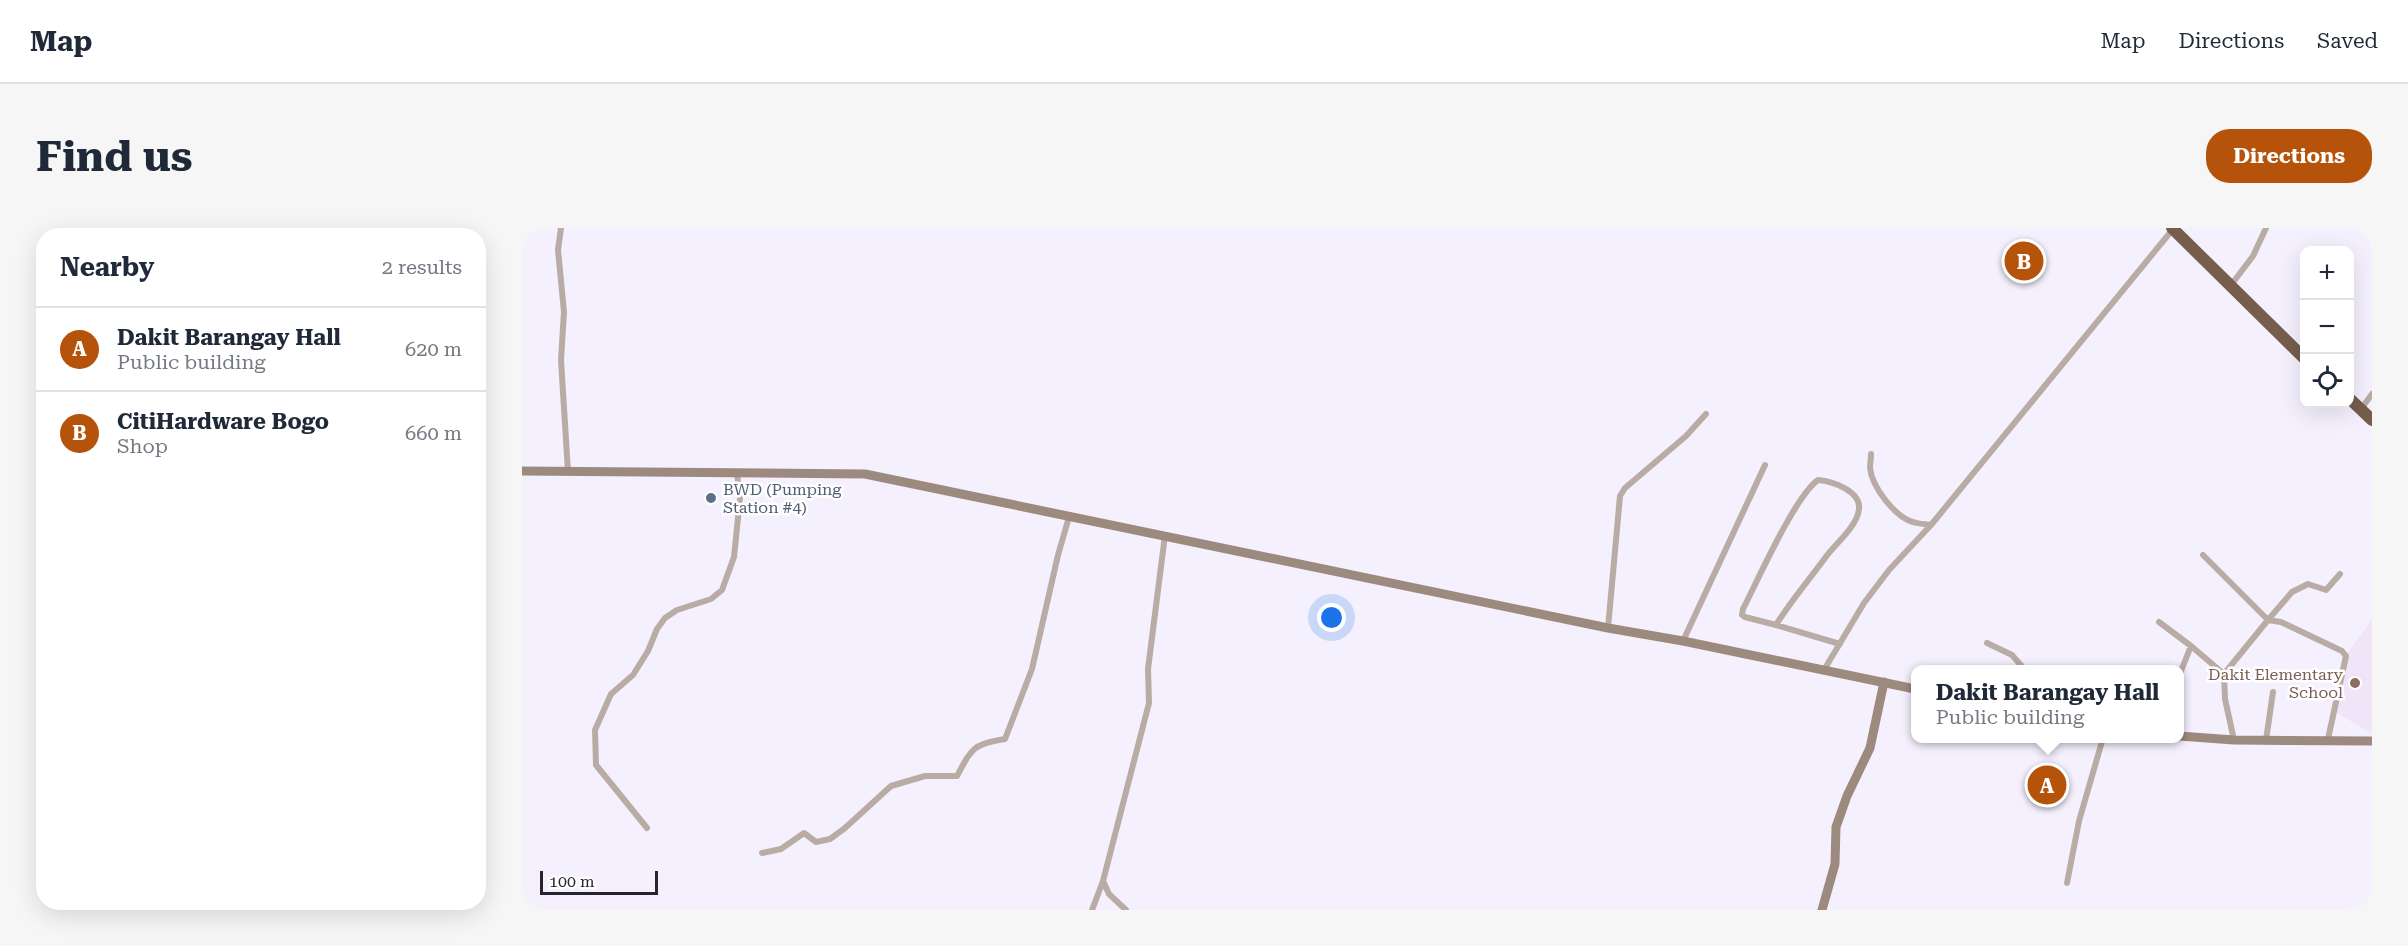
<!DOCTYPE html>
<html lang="en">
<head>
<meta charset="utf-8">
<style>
  :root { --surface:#fff; --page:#f6f6f7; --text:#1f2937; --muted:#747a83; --line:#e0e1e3; --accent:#b45309 }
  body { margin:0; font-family:"Roboto Serif",serif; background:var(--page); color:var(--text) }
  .controls { position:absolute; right:18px; top:18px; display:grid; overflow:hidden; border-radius:12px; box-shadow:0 6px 24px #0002 }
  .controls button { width:54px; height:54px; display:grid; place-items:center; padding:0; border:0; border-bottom:2px solid var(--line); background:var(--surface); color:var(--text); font:30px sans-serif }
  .scale { position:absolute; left:18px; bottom:15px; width:118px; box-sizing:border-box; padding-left:6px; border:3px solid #28242f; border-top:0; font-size:16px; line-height:21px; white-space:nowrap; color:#28242f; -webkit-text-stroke:4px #fff; paint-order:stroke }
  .you { position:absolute; left:810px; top:390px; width:21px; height:21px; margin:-15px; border:4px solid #fff; border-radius:50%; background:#1a73e8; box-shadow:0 0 0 9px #1a73e833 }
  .badge { display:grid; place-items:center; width:39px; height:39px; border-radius:50%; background:var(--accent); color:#fff; font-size:20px; font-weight:700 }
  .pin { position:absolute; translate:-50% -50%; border:3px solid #fff; box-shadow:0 2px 6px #0006 }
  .popup { position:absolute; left:1389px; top:437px; width:273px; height:78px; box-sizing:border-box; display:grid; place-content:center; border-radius:12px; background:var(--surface); filter:drop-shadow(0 2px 4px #0005); font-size:20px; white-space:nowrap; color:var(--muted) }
  .popup b { font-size:22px; color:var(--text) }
  .popup::after { content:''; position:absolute; left:50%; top:100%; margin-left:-12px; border:12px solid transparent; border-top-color:var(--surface) }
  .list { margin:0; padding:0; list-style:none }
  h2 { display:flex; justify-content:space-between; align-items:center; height:78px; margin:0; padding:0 24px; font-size:26px }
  h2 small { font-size:20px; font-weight:400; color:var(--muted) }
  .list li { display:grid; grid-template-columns:39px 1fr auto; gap:18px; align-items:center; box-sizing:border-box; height:84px; padding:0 24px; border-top:2px solid var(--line) }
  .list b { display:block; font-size:22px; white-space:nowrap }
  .list p { margin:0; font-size:20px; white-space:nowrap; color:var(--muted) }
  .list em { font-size:20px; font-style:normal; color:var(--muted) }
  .icon { flex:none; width:33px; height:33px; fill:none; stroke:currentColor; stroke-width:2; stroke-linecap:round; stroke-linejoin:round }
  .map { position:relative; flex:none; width:1850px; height:682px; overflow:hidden; border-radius:24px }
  header { display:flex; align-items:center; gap:36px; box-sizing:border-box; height:84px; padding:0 30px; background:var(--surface); border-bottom:2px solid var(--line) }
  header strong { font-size:28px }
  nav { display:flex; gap:33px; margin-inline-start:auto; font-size:21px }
  .intro { display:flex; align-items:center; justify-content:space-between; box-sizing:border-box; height:144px; padding:0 36px }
  h1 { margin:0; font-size:42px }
  .button { padding:15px 27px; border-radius:24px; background:var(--accent); color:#fff; font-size:21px; font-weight:700 }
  main { display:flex; gap:36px; padding:0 36px }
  aside { flex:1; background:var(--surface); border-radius:24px; box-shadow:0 6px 24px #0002 }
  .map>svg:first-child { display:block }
  .education { fill:#efe4f8 }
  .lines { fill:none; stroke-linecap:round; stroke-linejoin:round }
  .street { stroke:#b9aca4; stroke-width:6 }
  .secondary { stroke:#9d8a7e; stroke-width:9 }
  .highway { stroke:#765d4c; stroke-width:12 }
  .service-dot { fill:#5c6f8a; stroke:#fff; stroke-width:2 }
  .education-dot { fill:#8d6e63; stroke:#fff; stroke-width:2 }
  .labels { text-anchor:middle; stroke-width:5; stroke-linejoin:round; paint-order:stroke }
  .service-label { font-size:16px; fill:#4e5e75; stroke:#fff; text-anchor:start }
  .education-label { font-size:16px; fill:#785e54; stroke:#fff; text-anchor:end }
</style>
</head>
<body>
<header>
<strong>Map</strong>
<nav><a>Map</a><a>Directions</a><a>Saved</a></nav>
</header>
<div class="intro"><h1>Find us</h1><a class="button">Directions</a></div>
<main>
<aside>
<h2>Nearby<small>2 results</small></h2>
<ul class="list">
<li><span class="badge">A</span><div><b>Dakit Barangay Hall</b><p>Public building</p></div><em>620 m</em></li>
<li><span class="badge">B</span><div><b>CitiHardware Bogo</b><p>Shop</p></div><em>660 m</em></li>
</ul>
</aside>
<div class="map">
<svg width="1850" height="682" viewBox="0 0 1850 682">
  <rect width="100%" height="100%" fill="#f5f0fd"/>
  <!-- education -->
  <path class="education" d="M 1850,391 L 1850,506 L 1809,481 L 1823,429 Z"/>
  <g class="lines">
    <!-- street -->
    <path class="street" d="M 39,0 L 36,22 L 42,84 L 39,132 L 46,244
      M 1709,57 L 1731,28 L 1744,0
      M 1839,181 L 1850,166
      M 1349,226 C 1349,231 1348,236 1348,240 C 1350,259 1373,289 1391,294 C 1397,296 1403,296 1409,297
      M 1296,252 C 1310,253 1339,263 1337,281 C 1335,299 1313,316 1303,330 C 1287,352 1268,374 1254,397 L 1223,389 L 1220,387 L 1221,381 C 1236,352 1273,268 1296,252 Z
      M 1681,327 L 1746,392 L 1702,446 L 1703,471 L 1712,512
      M 1637,394 L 1669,418 L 1657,448
      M 1254,397 L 1318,416
      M 1086,400 L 1098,268 L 1103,260 L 1164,208 L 1184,186
      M 1161,413 L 1243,237
      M 1465,415 L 1490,427 L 1503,442
      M 1669,418 L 1702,446
      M 1302,442 L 1342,375 L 1367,342 L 1409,297 L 1651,1
      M 1806,511 L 1824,428 L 1820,423 L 1759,394 L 1746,392 L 1770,364 L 1786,356 L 1804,362 L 1818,346
      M 1744,512 L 1751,464
      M 125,600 L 74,537 L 73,502 L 89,466 L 111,447 L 126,423 L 135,401 L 143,390 L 155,382 L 189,371 L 200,362 L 212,329 L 218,270 L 215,246
      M 240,625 L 259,621 L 282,605 L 294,614 L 308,611 L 323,600 L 369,558 L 403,548 L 435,548 C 450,520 451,516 483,511 L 510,441 L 536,327 L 547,289
      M 1545,655 L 1557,593 L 1581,510
      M 570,682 L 581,653
      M 604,682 L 587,666 L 581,653 L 627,475 L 626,441 L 643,307"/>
    <!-- secondary -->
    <path class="secondary" d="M 0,243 L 343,246 L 1086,400 L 1161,413 L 1393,461
      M 1657,508 L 1712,512 L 1850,513
      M 1300,682 L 1313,636 L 1314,599 L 1325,568 L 1348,520 L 1362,454"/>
    <!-- highway -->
    <path class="highway" d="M 1650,0 L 1782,130
      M 1828,171 L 1850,192"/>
  </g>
  <!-- markers -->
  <circle class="service-dot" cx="189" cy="270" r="6"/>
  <circle class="education-dot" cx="1833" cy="455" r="6"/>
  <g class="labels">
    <!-- service labels -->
    <g class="service-label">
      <text x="201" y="267">BWD (Pumping<tspan x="201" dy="18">Station #4)</tspan></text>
    </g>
    <!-- education labels -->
    <g class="education-label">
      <text x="1821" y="452">Dakit Elementary<tspan x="1821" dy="18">School</tspan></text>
    </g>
  </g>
</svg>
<div class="controls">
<button>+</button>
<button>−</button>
<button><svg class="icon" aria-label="locate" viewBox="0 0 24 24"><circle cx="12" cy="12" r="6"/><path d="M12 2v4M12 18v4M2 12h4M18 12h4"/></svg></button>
</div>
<div class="scale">100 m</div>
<div class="you"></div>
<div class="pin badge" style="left:1525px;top:557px">A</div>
<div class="popup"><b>Dakit Barangay Hall</b>Public building</div>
<div class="pin badge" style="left:1502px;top:33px">B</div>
</div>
</main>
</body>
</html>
